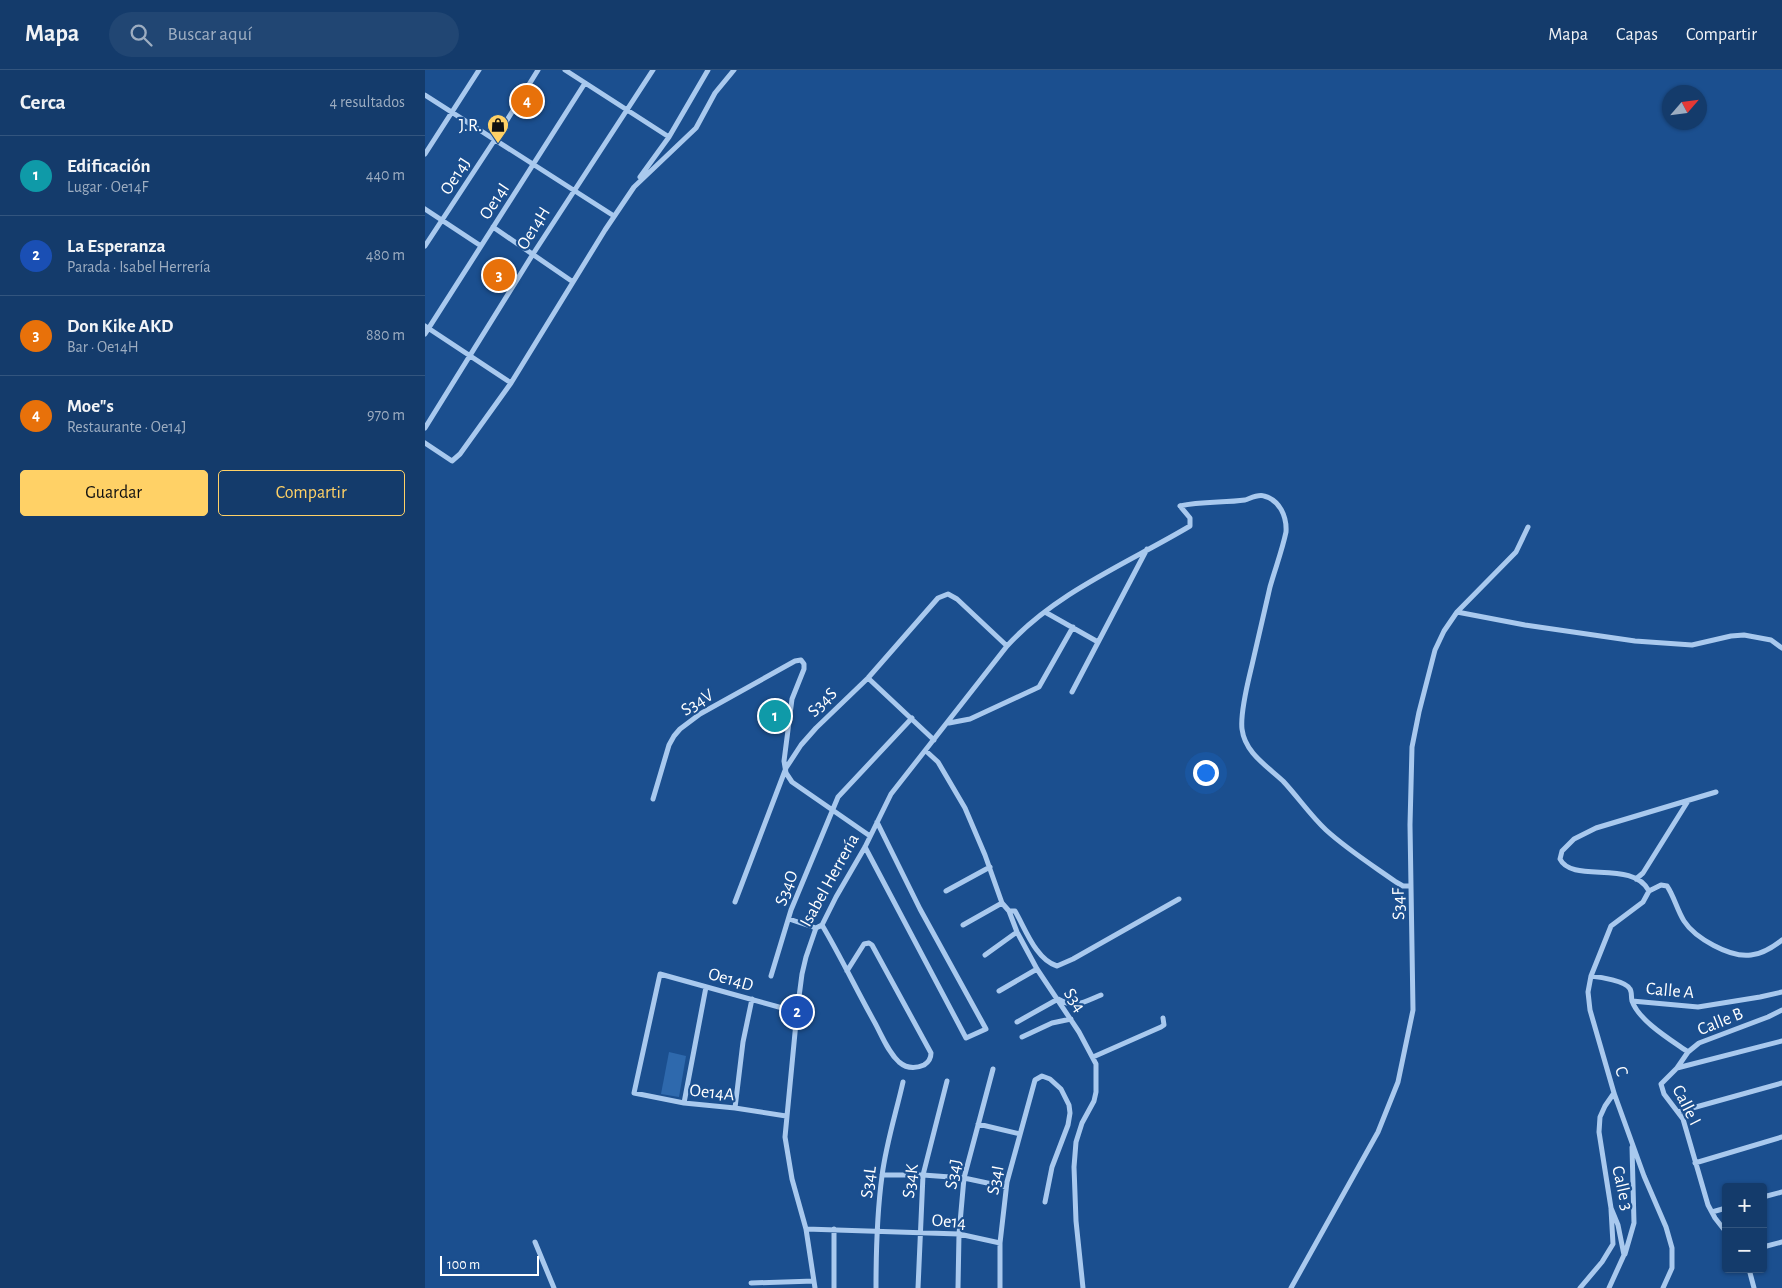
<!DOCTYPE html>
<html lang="es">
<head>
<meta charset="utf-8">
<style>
  :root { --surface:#143b6b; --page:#214673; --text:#f1f3f6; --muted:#9dadc1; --line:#33557e; --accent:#ffd166 }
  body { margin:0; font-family:"Alegreya Sans",sans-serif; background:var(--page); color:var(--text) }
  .controls { position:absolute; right:15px; bottom:15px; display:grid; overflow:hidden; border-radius:5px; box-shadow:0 1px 4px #0004 }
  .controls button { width:45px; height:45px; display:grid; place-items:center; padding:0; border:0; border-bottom:1px solid var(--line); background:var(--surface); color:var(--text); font:25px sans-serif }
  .compass { position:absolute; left:1237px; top:15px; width:45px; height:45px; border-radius:50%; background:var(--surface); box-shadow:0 1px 4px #0004; rotate:62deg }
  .scale { position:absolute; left:15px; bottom:12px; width:99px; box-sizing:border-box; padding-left:5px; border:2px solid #fff; border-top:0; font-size:14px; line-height:18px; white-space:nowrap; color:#fff; -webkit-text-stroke:4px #1b4f8f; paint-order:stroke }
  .you { position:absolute; left:780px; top:702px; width:18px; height:18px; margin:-12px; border:4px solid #fff; border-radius:50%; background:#1a73e8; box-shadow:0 0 0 8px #1a73e833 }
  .badge { display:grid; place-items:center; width:32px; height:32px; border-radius:50%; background:var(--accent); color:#fff; font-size:16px; font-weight:700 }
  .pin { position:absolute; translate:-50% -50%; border:2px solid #fff; box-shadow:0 1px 5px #0006 }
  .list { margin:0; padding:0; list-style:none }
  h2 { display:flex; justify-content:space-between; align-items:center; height:65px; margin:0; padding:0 20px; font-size:21px }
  h2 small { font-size:16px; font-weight:400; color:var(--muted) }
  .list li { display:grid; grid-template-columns:32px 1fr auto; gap:15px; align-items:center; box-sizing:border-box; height:80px; padding:0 20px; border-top:1px solid var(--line) }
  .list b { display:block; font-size:19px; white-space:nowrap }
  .list p { margin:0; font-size:16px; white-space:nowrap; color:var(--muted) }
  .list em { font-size:16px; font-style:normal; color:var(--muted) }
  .actions { display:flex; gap:10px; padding:15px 20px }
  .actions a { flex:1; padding:11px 0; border:1px solid var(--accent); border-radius:5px; text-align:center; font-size:18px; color:var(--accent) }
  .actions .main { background:var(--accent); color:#111 }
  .icon { flex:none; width:28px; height:28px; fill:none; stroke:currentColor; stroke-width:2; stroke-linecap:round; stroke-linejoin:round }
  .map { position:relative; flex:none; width:1357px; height:1218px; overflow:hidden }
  header { display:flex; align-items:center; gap:30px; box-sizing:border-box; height:70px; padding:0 25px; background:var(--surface); border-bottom:1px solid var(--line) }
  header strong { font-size:24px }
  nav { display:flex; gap:28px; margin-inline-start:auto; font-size:18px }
  .search { width:350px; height:45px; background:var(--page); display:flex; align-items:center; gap:12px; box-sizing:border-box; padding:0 18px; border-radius:28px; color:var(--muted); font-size:19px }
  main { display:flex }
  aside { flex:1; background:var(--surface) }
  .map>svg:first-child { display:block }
  .green { fill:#2e69ad }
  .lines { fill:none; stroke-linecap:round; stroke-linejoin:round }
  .street { stroke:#a9c9ee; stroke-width:5 }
  .labels { text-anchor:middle; stroke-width:4.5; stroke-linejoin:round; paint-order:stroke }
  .poi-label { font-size:18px; fill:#fff; stroke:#1b4f8f; text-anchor:end }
  .street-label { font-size:18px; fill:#fff; stroke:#1b4f8f }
</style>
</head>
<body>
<header>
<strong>Mapa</strong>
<div class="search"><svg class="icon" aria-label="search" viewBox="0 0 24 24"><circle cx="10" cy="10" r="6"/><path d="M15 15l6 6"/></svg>Buscar aquí</div>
<nav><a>Mapa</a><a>Capas</a><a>Compartir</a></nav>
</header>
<main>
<aside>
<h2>Cerca<small>4 resultados</small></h2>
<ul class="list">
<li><span class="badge" style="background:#0f9aa8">1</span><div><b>Edificación</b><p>Lugar · Oe14F</p></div><em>440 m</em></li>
<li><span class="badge" style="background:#1a4fb4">2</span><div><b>La Esperanza</b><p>Parada · Isabel Herrería</p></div><em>480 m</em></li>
<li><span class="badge" style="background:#e8710a">3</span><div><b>Don Kike AKD</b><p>Bar · Oe14H</p></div><em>880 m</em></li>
<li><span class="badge" style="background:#e8710a">4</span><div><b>Moe&quot;s</b><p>Restaurante · Oe14J</p></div><em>970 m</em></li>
</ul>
<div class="actions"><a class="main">Guardar</a><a>Compartir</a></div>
</aside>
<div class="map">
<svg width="1357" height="1218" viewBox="0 0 1357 1218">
  <rect width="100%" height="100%" fill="#1b4f8f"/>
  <!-- green -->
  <path class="green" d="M 244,982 L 261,986 L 254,1027 L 236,1024 Z"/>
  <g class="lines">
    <!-- street -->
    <path class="street" d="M 140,0 L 244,67
      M 0,25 L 189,146
      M 0,84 L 54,0
      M 215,107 L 244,67 L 283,0
      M 0,139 L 56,176
      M 68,157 L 148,212
      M 0,176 L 69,71 L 113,0
      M 0,256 L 86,313
      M 0,264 L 160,13
      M 0,358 L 108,184 L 228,0
      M 0,373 L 27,391 L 35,384 L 86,313 L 180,160 L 209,117 L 271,58 L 290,23 L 309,0
      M 755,436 C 776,431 799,433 820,430 C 826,428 833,424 839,426 C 855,430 862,447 861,462 C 857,481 850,499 845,517 C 839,543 833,569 827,595 C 823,612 815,642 817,659 C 820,683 842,696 858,711 C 873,727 885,745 901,760 C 923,780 947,795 971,812 L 978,816 L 986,816
      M 620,542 L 673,572
      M 1032,542 L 1100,555 L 1210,571 L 1267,575 L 1306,566 L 1319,565 L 1346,570 L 1357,578
      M 443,608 L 509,670
      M 647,622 L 722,479
      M 524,653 L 545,649 L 614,617 L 648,557
      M 501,681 L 513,692 L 540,738 L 560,785 L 577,833 L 584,841 L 592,862 L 612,899 L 654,962 L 671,994 L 671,1022 L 669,1031 L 657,1053 L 651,1072 L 649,1097 L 651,1151 L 658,1218
      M 228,729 L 244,675 L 249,666 L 255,659 L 275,644 L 370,591 L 376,590 L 379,594 L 379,599 L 367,629 L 359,691 L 361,703 L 367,712 L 445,766
      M 440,777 L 541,968 L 561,959 L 495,839 L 452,752
      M 1211,809 L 1218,803 L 1263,731
      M 521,821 L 565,797
      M 1224,821 L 1236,815 L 1242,816 C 1249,826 1252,840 1259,851 C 1270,868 1305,888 1326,885 C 1336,884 1348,877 1357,870
      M 310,832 L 361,698 L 376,675 L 391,658 L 443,608 L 513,528 L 523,524 L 532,529 L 582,576
      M 584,841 L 590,841 C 600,858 611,890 632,896 L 648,889 L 754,829
      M 364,849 L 391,858
      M 397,855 C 416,887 432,921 450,953 C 457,966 463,982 474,992 C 481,998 490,999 499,995 C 504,992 506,988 506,983 L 447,875 L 444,873 L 439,874 L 422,901
      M 538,855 L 577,833
      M 560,885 L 592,862
      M 346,906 L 366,840 L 413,727 L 487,648
      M 1166,906 C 1175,907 1201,911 1205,919 C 1207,922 1206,927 1207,931
      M 574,921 L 612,899
      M 592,952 L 633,929 C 650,939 659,932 676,925
      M 597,967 L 627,953 L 646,949
      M 1263,982 C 1246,970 1214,951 1207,931 L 1273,937 L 1335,927 L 1357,922
      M 668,987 L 736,957 L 739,955 L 738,948
      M 1252,998 L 1263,982 L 1274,973 L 1343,947 L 1357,940
      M 259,1033 L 281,917
      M 310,1038 L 318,972 L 327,929
      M 1253,1042 L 1357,1013
      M 361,1046 L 310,1038 L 259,1033 L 209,1023 L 235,904 L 372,942
      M 553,1054 L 595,1064
      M 1270,1093 L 1357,1067
      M 457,1105 L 498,1105 L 539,1108 L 581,1117
      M 1338,1127 L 1357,1122
      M 1287,1142 L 1301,1138
      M 381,1159 L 534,1164 L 575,1173
      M 409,1159 L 409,1218
      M 1301,1162 L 1290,1148 L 1283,1135 L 1258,1049 L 1239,1024 L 1236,1014 L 1252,998 L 1357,971
      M 110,1172 L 129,1218
      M 1338,1177 L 1357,1172
      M 1200,1184 L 1209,1153 L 1207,1077
      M 1324,1199 L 1329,1218
      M 326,1213 L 389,1211
      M 390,1218 L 381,1159 L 367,1109 L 360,1067 L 372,942 L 377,904 L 381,887 L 391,858 L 397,855 L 411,827 L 440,777 L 466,724 L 582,576 C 631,522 703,493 765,456 L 765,448 L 755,436
      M 451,1218 C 451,1181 452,1143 457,1106 C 461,1074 471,1043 478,1012
      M 493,1218 L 498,1105 L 522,1011
      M 533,1218 L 534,1164 L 539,1108 L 568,999
      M 575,1218 L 575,1173 L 582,1112 L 610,1010 L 617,1006 L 625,1009 L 636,1019 L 644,1035 L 645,1043 L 643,1055 L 627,1097 L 620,1132
      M 866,1218 L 953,1062 L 973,1012 L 988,940 L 985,755 L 987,677 L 994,642 L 1010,580 L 1019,561 L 1032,542 L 1091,482 L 1103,457
      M 1155,1218 L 1177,1192 L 1188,1174 L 1186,1139
      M 1184,1218 L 1199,1185 L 1193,1155 L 1186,1138 L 1174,1062 L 1175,1047 L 1180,1036 L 1189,1023
      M 1238,1218 L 1247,1198 L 1247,1178 L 1241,1157 L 1219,1106 L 1189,1023 L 1165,940 L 1163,922 L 1166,906 L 1186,856 L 1218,832 L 1224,821 C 1208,789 1147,814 1135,789 L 1137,781 L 1149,769 L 1171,758 L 1291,722"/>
  </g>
  <!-- icons -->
  <defs>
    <g id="shop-pin" transform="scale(1.125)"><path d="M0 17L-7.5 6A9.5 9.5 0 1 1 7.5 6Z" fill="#ffd166" stroke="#1b4f8f"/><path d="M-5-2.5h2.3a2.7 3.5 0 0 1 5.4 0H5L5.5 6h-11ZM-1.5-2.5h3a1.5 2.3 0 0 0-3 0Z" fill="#111"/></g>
  </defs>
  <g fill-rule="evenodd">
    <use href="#shop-pin" x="73" y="55"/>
  </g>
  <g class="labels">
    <!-- poi labels -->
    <g class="poi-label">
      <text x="57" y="61">J.R.</text>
    </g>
    <!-- street labels -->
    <g class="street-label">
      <text transform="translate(30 106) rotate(-57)" y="6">Oe14J</text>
      <text transform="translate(69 131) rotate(-57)" y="6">Oe14I</text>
      <text transform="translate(108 158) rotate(-58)" y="6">Oe14H</text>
      <text transform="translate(272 632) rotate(-32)" y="6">S34V</text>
      <text transform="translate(397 632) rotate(-45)" y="6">S34S</text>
      <text transform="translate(404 810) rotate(-61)" y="6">Isabel Herrería</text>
      <text transform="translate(361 818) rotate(-69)" y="6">S34O</text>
      <text transform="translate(973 834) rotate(-91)" y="6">S34F</text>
      <text transform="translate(306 909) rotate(16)" y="6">Oe14D</text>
      <text transform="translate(1245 920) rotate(5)" y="6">Calle A</text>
      <text transform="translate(650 930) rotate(57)" y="6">S34</text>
      <text transform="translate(1295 951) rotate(-22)" y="6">Calle B</text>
      <text transform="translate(1197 1001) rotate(72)" y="6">C</text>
      <text transform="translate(287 1022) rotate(6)" y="6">Oe14A</text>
      <text transform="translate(1262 1035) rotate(63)" y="6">Calle I</text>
      <text transform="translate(528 1104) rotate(-79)" y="6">S34J</text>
      <text transform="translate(570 1110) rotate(-79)" y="6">S34I</text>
      <text transform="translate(485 1111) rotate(-83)" y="6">S34K</text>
      <text transform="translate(443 1112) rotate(-83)" y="6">S34L</text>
      <text transform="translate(1198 1118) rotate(77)" y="6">Calle 3</text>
      <text transform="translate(524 1151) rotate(5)" y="6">Oe14</text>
    </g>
  </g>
</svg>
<div class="controls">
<button>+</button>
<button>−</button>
</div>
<svg class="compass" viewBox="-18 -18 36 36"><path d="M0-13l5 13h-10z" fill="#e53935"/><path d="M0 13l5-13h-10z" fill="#9dadc1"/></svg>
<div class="scale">100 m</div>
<div class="you"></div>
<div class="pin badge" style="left:350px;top:646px;background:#0f9aa8">1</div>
<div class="pin badge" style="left:372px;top:942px;background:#1a4fb4">2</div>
<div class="pin badge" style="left:74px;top:205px;background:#e8710a">3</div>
<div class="pin badge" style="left:102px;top:31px;background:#e8710a">4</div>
</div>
</main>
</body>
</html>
